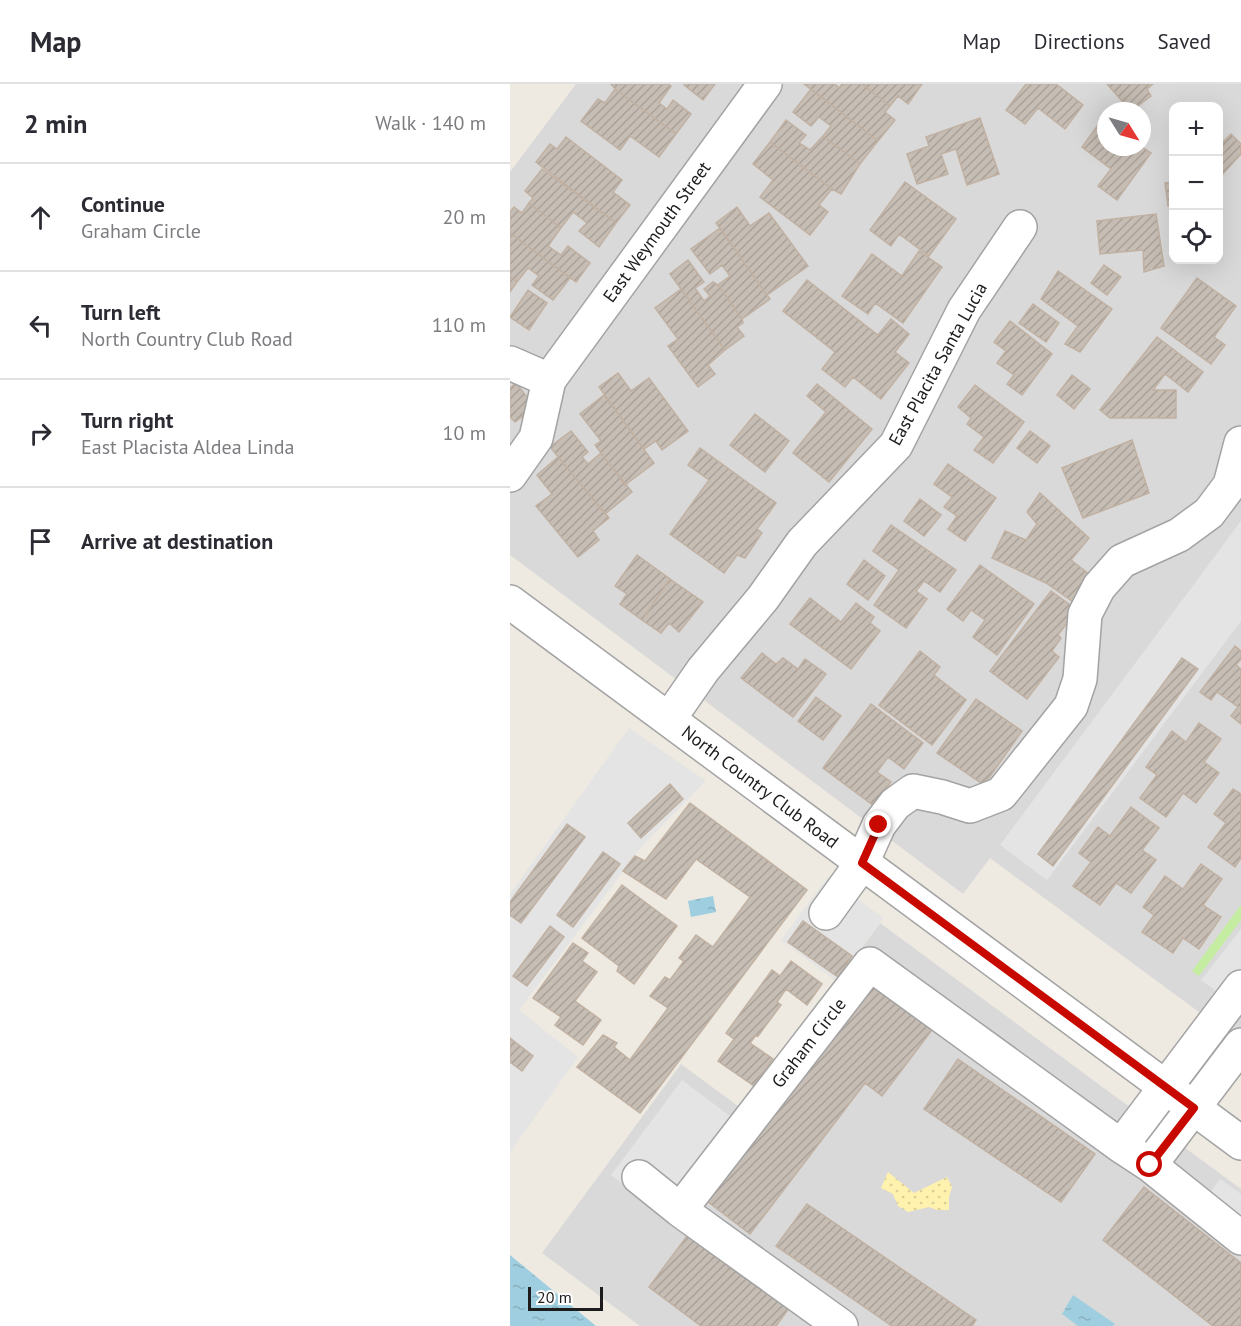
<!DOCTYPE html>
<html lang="en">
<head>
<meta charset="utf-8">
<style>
  :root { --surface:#fff; --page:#f2f2f3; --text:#2b2b33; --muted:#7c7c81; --line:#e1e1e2 }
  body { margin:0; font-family:"PT Sans",sans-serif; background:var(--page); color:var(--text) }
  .controls { position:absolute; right:18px; top:18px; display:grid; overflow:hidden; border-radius:12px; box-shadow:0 6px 24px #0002 }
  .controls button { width:54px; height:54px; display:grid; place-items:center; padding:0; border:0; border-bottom:2px solid var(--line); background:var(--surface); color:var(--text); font:30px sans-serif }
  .compass { position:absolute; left:587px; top:18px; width:54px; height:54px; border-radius:50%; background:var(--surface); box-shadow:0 6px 24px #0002; rotate:127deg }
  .scale { position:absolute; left:18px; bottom:15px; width:75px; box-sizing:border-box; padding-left:6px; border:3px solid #1c1c1c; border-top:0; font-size:16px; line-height:21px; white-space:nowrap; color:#1c1c1c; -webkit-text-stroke:4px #fff; paint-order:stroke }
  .stop { position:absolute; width:18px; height:18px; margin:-14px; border:4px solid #c80900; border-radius:50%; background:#fff }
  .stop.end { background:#c80900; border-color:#fff; box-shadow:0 2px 6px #0008 }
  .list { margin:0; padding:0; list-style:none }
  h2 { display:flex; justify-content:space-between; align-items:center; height:78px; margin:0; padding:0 24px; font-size:26px }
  h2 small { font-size:20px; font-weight:400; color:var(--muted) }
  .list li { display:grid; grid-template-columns:39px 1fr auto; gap:18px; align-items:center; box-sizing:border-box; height:108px; padding:0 24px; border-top:2px solid var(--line) }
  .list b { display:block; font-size:22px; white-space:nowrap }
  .list p { margin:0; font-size:20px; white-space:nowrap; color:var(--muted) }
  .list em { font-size:20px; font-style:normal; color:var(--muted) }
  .icon { flex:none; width:33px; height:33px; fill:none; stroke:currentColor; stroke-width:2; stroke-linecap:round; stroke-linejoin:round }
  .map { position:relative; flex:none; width:731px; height:1242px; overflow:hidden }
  header { display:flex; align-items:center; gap:36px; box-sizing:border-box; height:84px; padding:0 30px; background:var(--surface); border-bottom:2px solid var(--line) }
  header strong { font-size:28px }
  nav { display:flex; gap:33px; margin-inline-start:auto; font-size:21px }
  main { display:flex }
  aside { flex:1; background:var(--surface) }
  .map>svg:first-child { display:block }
  .residential { fill:#dad9d9; fill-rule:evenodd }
  .grass { fill:#c4eda2 }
  .sand { fill:url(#sand-dots) }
  .parking { fill:#e4e4e4 }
  .water { fill:url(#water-ripples) }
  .building { fill:url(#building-hatch); stroke:#c1b1a2; stroke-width:1.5 }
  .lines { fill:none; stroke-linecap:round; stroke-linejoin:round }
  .minor-casing { stroke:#a3a3a3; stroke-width:36 }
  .minor { stroke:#fff; stroke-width:33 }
  .route { stroke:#c80900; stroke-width:8 }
  .labels { text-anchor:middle; stroke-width:5; stroke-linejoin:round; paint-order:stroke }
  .street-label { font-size:18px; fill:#1c1c1c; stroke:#fff }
</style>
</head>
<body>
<header>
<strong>Map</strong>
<nav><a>Map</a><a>Directions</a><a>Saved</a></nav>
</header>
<main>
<aside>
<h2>2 min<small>Walk · 140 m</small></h2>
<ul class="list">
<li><svg class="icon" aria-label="ahead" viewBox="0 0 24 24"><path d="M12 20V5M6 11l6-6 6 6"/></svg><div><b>Continue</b><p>Graham Circle</p></div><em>20 m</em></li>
<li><svg class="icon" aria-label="left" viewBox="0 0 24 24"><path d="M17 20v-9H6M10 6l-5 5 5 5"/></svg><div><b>Turn left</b><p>North Country Club Road</p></div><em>110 m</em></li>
<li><svg class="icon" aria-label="right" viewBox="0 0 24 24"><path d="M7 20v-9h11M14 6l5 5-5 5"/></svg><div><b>Turn right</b><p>East Placista Aldea Linda</p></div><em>10 m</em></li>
<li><svg class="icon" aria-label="arrive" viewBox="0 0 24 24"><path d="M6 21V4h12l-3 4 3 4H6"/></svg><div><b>Arrive at destination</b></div></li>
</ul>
</aside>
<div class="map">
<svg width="731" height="1242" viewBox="0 0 731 1242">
  <defs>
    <pattern id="sand-dots" width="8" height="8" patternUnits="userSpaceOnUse" patternTransform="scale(1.5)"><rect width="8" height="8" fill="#fff2ae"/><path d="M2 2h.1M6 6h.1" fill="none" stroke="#dacf95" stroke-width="1.8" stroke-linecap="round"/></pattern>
    <pattern id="water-ripples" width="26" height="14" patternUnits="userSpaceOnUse" patternTransform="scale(1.5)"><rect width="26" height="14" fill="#9ecedf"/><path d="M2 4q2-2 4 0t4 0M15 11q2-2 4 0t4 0" fill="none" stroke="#88b0bf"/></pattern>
    <pattern id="building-hatch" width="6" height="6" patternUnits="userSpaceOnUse" patternTransform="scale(1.5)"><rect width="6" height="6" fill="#c6bdb4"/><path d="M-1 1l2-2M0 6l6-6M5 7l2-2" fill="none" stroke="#aaa29a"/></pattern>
  </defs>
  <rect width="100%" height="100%" fill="#eeeae1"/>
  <!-- residential -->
  <path class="residential" d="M 66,0 L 731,0 L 731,959 L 480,774 L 453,810 L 0,471 L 0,88 ZM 664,22 L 708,22 L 708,176 L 664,176 ZM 596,27 L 632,27 L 632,63 L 596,63 Z
    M 370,839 L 731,1105 L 731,1242 L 130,1242 L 32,1169 L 171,980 L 232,1025 Z"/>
  <!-- grass -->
  <path class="grass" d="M 731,821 L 731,836 L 689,892 L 682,887 Z"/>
  <!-- sand -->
  <path class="sand" d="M 378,1088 L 404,1109 L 437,1093 L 442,1103 L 439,1113 L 439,1126 L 427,1126 L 419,1123 L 398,1128 L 388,1122 L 383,1110 L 371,1104 Z"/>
  <!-- parking -->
  <path class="parking" d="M 731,437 L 731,537 L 537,796 L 490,761 Z
    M 119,644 L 196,697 L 133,761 L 9,926 L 68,973 L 0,1068 L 0,810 Z
    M 318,793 L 373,834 L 326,897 L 271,856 Z
    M 731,845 L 731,925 L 691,896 Z
    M 172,996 L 224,1035 L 153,1130 L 101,1091 Z
    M 710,1095 L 731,1110 L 731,1134 L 699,1110 Z"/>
  <!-- water -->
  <path class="water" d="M 203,812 L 206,828 L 181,833 L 178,817 Z
    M 0,1171 L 86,1242 L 0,1242 Z
    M 563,1211 L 605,1240 L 603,1242 L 568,1242 L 552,1230 Z"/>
  <!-- building -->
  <path class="building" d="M 101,0 L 158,0 L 161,2 L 149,19 L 157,25 L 163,16 L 181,30 L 166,50 L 105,5 Z
    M 175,0 L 205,0 L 193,16 L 174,1 Z
    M 294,0 L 325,0 L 329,4 L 332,0 L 352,0 L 380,22 L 375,28 L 385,36 L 368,57 Z
    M 352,0 L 412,0 L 398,20 L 388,12 L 380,22 Z
    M 516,0 L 546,0 L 573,21 L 555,45 L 528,24 L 515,40 L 496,26 Z
    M 597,0 L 643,0 L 637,5 L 641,12 L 621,27 Z
    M 105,5 L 166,50 L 149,73 L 120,52 L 110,66 L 71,37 L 88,15 L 95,19 Z
    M 301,5 L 368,57 L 350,80 L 313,52 L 321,42 L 309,33 L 301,42 L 283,28 Z
    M 470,34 L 489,90 L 457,101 L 446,65 L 431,70 L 438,90 L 407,100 L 397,70 L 419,62 L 416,53 Z
    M 593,34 L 596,36 L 596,63 L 632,63 L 641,69 L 607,116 L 588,102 L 601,85 L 572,63 Z
    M 276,36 L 296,51 L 289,59 L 300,66 L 313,52 L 350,80 L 331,110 L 322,105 L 260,58 Z
    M 721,50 L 731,60 L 731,70 L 708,95 L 708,63 Z
    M 56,53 L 112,96 L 103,108 L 120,121 L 106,139 L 26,78 L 40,60 L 47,65 Z
    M 260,58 L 322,105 L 309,121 L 318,128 L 300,151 L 250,113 L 263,96 L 243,80 Z
    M 32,85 L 106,139 L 89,163 L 69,147 L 77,139 L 63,128 L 51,144 L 19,119 L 23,114 L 15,107 Z
    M 395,98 L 446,135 L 419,172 L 389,150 L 381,162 L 360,146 Z
    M 664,98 L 664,121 L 658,122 L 655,99 Z
    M 19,119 L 51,144 L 38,162 L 51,171 L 58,162 L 80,179 L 66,198 L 0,149 L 0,128 L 4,123 L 12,129 Z
    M 227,123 L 240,142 L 259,129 L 298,182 L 257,211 L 206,139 Z
    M 646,130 L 654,182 L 634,188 L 633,166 L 590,170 L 587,137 Z
    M 210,144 L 260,215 L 232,235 L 208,201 L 220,192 L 212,181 L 200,190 L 181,165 Z
    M 0,149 L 60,194 L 43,216 L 22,201 L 29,192 L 18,184 L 7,198 L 0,192 Z
    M 409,167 L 432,183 L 393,239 L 365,219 L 358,230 L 332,212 L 362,170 L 392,192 Z
    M 178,176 L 194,198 L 185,204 L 194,217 L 200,212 L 194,205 L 203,198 L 208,201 L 232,235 L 233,239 L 227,243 L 234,252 L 215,266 L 160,190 Z
    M 594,181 L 611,193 L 597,211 L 581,199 Z
    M 548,187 L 602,225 L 570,268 L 555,260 L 568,242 L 531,215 Z
    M 0,192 L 7,198 L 0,208 Z
    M 687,194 L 726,222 L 704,253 L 715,261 L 701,280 L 651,244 Z
    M 297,196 L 368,251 L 381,235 L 399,250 L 385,268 L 399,279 L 371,315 L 343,293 L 335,303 L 312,285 L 325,268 L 273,227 Z
    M 171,205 L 215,266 L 198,281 L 205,290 L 188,303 L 158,262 L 168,255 L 145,224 Z
    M 18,206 L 37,219 L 19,246 L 0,233 Z
    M 523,220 L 549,239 L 536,258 L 509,239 Z
    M 500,237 L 542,270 L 512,311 L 497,300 L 504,291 L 487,279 L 496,267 L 484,258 Z
    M 647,253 L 693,288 L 678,308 L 655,290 L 643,306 L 666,306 L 666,334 L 600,334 L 590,326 Z
    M 108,289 L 121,307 L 139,294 L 178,347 L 152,366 L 146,357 L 134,365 L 89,303 Z
    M 562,291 L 580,305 L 564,325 L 547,311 Z
    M 6,299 L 25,323 L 5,338 L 0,333 L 0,304 Z
    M 307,300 L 362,345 L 319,398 L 283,369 L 316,328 L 297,312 Z
    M 465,301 L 514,338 L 483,379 L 464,366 L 474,353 L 457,340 L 461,334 L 448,323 Z
    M 94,311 L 144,379 L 115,401 L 85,361 L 91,357 L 70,330 Z
    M 245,330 L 279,357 L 255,388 L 220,361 Z
    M 61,347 L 78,368 L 72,373 L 78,380 L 91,369 L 122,408 L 95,430 L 40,363 Z
    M 520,347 L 540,362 L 527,379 L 507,364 Z
    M 622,356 L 639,409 L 573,434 L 552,384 Z
    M 190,364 L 266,419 L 247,445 L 252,449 L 235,474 L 227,471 L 214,489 L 160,450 L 199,396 L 178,381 Z
    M 48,373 L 99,434 L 83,447 L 89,456 L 68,473 L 26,422 L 42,410 L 27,391 Z
    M 438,380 L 486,414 L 455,457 L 438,445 L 447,432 L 434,423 L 442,413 L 424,400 Z
    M 530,409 L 579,454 L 561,476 L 584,494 L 562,517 L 536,499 L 482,474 L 495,447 L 516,456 L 527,440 L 517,428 Z
    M 410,415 L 431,431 L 414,452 L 394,437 Z
    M 381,441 L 446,486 L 430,508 L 414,497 L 406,507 L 417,515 L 396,544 L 364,521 L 389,486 L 363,467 Z
    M 127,471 L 160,495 L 132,536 L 110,520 L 117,510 L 105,502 Z
    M 354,476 L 375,492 L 358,516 L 337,500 Z
    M 470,481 L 524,520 L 487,571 L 463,553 L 475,536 L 461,526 L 453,537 L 437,525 Z
    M 160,495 L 193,518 L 169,548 L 159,539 L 151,549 L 132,536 Z
    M 541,507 L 567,526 L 548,551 L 551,554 L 542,567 L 549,573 L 517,615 L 480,587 Z
    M 300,514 L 331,538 L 346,519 L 364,533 L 360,539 L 370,547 L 341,585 L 280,540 Z
    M 725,562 L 731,567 L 731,575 L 726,581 L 731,585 L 731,640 L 721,632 L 728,623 L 707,608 L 701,616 L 690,608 Z
    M 410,567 L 430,583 L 424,591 L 456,616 L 422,661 L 369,621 Z
    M 252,569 L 266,580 L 273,574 L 288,585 L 295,575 L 316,590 L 283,633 L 231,594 Z
    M 672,574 L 688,585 L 543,782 L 528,770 Z
    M 306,613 L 331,632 L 313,656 L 288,637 Z
    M 466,615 L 512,647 L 474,701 L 427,669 Z
    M 361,620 L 413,659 L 394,685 L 378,673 L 367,688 L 381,698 L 364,722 L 313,684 Z
    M 689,639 L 711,655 L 694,678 L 709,689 L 686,719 L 673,709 L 656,733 L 630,714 L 647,691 L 636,683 L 662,647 L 676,658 Z
    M 160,700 L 173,715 L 131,754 L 118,739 Z
    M 723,705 L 731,710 L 731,774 L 725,783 L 698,763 L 716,739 L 704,730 Z
    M 180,719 L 297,806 L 130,1029 L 67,983 L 93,951 L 107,959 L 104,963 L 120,976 L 158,924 L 140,912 L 155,893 L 160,896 L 174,877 L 169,874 L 186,851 L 203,863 L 240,813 L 186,775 L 156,815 L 113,787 L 125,772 L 135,777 Z
    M 621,723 L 649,744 L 632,766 L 646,776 L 621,809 L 606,799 L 590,821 L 563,802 L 581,778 L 569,769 L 588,743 L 600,752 Z
    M 57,740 L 75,753 L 11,839 L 0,831 L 0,818 Z
    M 93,768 L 110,780 L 63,843 L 47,831 Z
    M 691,780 L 712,795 L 693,821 L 711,833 L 689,865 L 673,854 L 663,869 L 632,848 L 644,831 L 633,823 L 655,792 L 673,805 Z
    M 112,801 L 167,842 L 124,900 L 107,887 L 109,882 L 72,854 Z
    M 293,837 L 342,872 L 328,893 L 278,858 Z
    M 40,842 L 54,853 L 17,902 L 3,892 Z
    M 63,859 L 78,869 L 72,877 L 87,888 L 65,917 L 91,936 L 73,961 L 45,941 L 51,933 L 23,914 Z
    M 281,877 L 312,900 L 297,921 L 276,905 L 267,918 L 271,921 L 248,952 L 246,951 L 240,959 L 263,975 L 244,1002 L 208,977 L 224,955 L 216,949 L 262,886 L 270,892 Z
    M 363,901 L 422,946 L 372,1012 L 355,999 L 240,1150 L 197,1117 Z
    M 0,954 L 23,972 L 12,987 L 0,978 Z
    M 448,975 L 585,1070 L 551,1118 L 414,1025 Z
    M 634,1103 L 731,1179 L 731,1242 L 703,1242 L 593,1156 Z
    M 297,1120 L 466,1236 L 462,1242 L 382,1242 L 266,1162 Z
    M 180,1148 L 280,1223 L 266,1242 L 191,1242 L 139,1203 Z"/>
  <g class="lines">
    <!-- minor casing -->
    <g class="minor-casing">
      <path id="minor" d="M 0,279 L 39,296
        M 0,391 L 26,354 L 39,296 L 255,0
        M 0,518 L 731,1059
        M 159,635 L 193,586 L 253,514 L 292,459 L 386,361 L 454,226 L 510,143
        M 316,829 L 352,779 L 369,741 L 385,720 L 403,707 L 432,713 L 460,722 L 491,710 L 561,622 L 570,595 L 575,530 L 589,503 L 612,477 L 669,451 L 699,429 L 720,401 L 731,359
        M 611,1062 L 731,903
        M 640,1081 L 731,961
        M 129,1093 L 170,1126
        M 331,1242 L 170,1126 L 360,880 L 611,1062 L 640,1081 L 731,1154"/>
    </g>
    <!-- minor -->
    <use href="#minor" class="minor"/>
  </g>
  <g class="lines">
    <!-- route -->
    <path class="route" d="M 369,741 L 352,779 L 684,1024 L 640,1081"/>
  </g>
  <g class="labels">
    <!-- street labels -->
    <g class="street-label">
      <text transform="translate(147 148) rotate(-54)" y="6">East Weymouth Street</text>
      <text transform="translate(428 280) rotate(-61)" y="6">East Placita Santa Lucia</text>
      <text transform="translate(250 703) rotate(37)" y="6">North Country Club Road</text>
      <text transform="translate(299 959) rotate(-52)" y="6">Graham Circle</text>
    </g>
  </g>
</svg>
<div class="controls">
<button>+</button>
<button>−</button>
<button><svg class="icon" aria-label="locate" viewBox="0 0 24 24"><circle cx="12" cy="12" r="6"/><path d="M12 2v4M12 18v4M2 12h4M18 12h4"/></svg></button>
</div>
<svg class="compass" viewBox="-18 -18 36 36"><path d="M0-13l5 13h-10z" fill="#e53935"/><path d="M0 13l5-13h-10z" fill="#7c7c81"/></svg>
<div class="scale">20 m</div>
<div class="stop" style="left:640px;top:1081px"></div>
<div class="stop end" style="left:369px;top:741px"></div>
</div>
</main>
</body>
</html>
